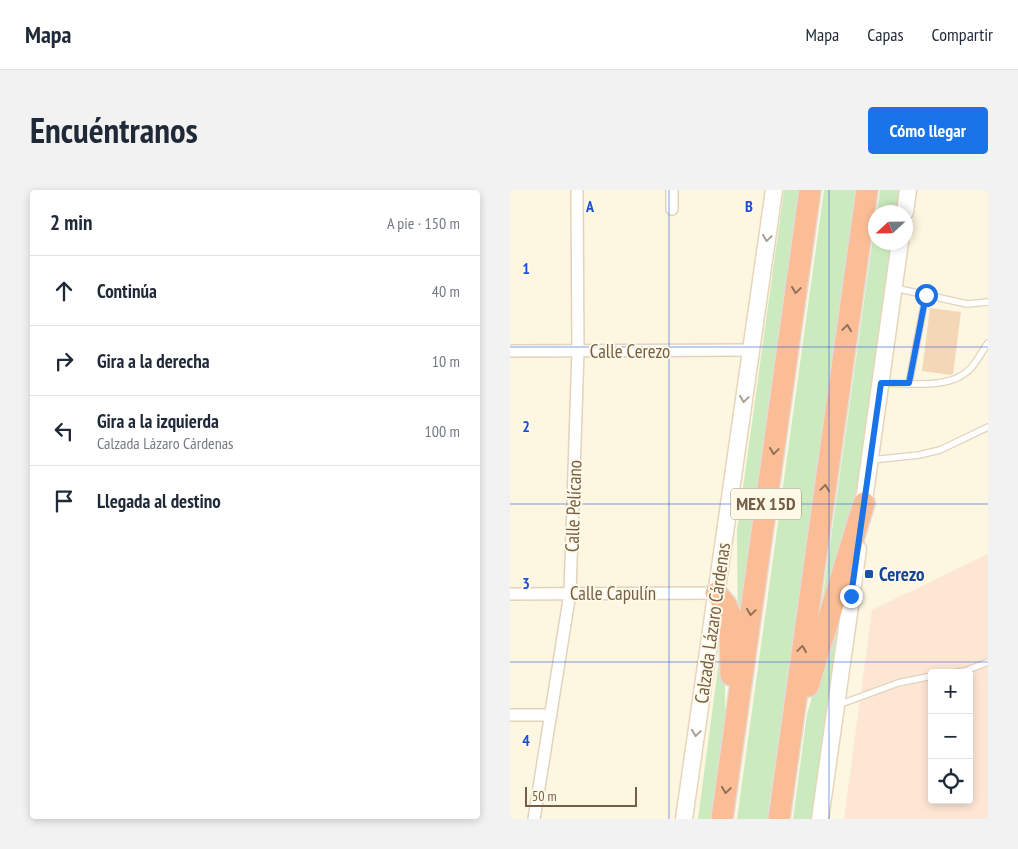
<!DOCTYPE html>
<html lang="es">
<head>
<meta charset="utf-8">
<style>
  :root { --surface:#fff; --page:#f2f2f3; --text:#1f2937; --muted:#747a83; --line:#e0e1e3; --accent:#1a73e8 }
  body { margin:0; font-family:"PT Sans Narrow",sans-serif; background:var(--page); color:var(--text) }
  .controls { position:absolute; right:15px; bottom:15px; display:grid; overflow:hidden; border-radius:5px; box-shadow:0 2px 8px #0003 }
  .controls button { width:45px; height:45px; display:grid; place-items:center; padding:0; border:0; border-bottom:1px solid var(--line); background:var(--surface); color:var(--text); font:25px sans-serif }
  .compass { position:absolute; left:358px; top:15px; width:45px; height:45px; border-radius:50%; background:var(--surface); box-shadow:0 2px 8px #0003; rotate:248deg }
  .scale { position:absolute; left:15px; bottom:12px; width:112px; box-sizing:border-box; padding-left:5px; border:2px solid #755e47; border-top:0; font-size:14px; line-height:18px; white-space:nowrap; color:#755e47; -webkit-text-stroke:4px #fff9e8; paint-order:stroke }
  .stop { position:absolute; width:15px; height:15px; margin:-11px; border:4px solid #1a73e8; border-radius:50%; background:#fff }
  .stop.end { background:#1a73e8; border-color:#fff; box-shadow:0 1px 5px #0008 }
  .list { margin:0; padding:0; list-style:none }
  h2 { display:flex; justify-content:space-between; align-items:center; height:65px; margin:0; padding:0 20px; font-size:21px }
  h2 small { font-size:16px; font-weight:400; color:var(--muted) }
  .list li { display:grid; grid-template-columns:32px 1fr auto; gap:15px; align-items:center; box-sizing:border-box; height:70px; padding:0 20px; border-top:1px solid var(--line) }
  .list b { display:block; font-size:19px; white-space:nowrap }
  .list p { margin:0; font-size:16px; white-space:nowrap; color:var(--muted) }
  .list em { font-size:16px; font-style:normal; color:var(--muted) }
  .icon { flex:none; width:28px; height:28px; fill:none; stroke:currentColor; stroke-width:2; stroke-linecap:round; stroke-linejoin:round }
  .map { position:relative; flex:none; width:478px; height:629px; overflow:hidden; border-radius:5px }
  header { display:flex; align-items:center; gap:30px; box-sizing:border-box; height:70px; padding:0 25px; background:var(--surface); border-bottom:1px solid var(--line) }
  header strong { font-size:24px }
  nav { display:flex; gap:28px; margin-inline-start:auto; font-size:18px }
  .intro { display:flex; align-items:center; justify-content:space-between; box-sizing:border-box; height:120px; padding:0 30px }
  h1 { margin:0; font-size:35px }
  .button { padding:12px 22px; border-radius:5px; background:var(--accent); color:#fff; font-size:18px; font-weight:700 }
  main { display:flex; gap:30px; padding:0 30px }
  aside { flex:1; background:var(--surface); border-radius:5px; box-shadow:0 2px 8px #0003 }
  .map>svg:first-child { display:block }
  .commercial { fill:#fee6d4; fill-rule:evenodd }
  .green { fill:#cbebbf }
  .building { fill:#f4d7b7 }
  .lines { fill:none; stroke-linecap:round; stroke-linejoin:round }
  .service-casing { stroke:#e1d3bc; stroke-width:8 }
  .minor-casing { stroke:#e1d3bc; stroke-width:14 }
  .secondary-casing { stroke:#e7d5ba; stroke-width:19 }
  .motorway-casing { stroke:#e1dcd7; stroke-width:24 }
  .service { stroke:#fff; stroke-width:5.5 }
  .minor { stroke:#fff; stroke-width:11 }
  .secondary { stroke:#fff; stroke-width:16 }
  .motorway { stroke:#fabd95; stroke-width:21 }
  .oneway { stroke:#ac9e91 }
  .oneway2 { stroke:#907157 }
  .route { stroke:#1a73e8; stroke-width:6 }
  .grid { fill:none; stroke:#1d4ed8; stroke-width:1; stroke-opacity:0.55 }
  .transit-dot { fill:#1a4fb4; stroke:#fff9e8; stroke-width:2 }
  .labels { text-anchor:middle; stroke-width:4; stroke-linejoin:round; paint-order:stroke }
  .shield { fill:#fff9e8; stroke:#9e8c77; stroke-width:1 }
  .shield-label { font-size:18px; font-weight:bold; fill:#755e47 }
  .street-label { font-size:19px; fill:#755e47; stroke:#fff9e8 }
  .transit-label { font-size:19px; font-weight:bold; fill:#164399; stroke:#fff9e8; text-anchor:start }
  .grid-label { font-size:16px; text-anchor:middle; font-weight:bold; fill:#1d4ed8; stroke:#fff9e8; stroke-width:4; stroke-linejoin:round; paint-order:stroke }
</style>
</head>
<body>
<header>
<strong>Mapa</strong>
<nav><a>Mapa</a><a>Capas</a><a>Compartir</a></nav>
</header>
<div class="intro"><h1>Encuéntranos</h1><a class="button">Cómo llegar</a></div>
<main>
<aside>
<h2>2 min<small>A pie · 150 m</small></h2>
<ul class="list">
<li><svg class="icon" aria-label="ahead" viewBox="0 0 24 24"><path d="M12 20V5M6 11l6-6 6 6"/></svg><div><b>Continúa</b></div><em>40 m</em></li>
<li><svg class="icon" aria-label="right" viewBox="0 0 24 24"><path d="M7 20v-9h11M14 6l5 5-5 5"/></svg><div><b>Gira a la derecha</b></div><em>10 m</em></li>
<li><svg class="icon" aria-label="left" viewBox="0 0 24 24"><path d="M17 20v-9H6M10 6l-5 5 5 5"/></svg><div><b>Gira a la izquierda</b><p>Calzada Lázaro Cárdenas</p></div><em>100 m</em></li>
<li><svg class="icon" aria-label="arrive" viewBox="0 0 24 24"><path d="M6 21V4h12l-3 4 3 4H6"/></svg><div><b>Llegada al destino</b></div></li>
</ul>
</aside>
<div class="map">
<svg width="478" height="629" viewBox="0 0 478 629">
  <rect width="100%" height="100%" fill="#fdf6e1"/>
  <!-- commercial -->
  <path class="commercial" d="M 478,364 L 478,629 L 334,629 L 362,420 ZM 422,483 L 459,483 L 459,610 L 422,610 Z"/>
  <!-- green -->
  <path class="green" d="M 274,0 L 295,0 L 228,479 L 227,341 Z
    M 314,0 L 346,0 L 257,629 L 227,629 Z
    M 370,0 L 392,0 L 388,22 L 367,22 Z
    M 365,33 L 366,52 L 384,53 L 348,314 L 309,434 Z
    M 333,404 L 303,629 L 283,629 L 297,524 Z
    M 215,424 L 215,562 L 205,629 L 188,629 Z"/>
  <!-- building -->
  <path class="building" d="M 420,118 L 451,122 L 443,184 L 441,185 L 412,181 Z"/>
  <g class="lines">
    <!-- service casing -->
    <g class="service-casing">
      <path id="service" d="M 385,98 L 457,114 L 478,112
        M 373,193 C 399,193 440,200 460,179 C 467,172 472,161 478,153
        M 399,193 L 416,105
        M 361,270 L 409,265 L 430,260 L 478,237
        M 442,483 L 455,481 L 478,472
        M 328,515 L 388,493 L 422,486"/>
    </g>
    <!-- minor casing -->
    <g class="minor-casing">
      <path id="minor" d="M 162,19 L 162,0
        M 0,161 L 241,160
        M 0,404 L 206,403
        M 0,525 L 41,525
        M 24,629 L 60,403 L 68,161 L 67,0"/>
    </g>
    <!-- secondary casing -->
    <g class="secondary-casing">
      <path id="secondary" d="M 395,22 L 398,0
        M 352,325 L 390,52
        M 174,629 L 264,0
        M 310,629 L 348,359"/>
    </g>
    <!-- motorway casing -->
    <g class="motorway-casing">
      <path id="motorway" d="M 206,403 L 216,415 L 220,424 L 221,485
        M 298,496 L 354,313
        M 212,629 L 300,0
        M 269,629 L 357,0"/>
    </g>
    <!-- service -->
    <use href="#service" class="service"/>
    <!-- minor -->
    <use href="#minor" class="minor"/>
    <!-- secondary -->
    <use href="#secondary" class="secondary"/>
    <!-- motorway -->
    <use href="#motorway" class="motorway"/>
  </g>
  <!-- one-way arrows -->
  <defs><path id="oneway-chevron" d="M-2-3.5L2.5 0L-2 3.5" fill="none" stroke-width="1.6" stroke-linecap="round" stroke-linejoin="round" transform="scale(1.25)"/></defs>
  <g class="oneway">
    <use href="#oneway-chevron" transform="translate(257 48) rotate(98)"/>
    <use href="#oneway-chevron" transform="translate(234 209) rotate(98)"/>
    <use href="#oneway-chevron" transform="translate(186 543) rotate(98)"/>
  </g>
  <g class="oneway2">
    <use href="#oneway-chevron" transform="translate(286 100) rotate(98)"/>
    <use href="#oneway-chevron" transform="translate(337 138) rotate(-82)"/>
    <use href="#oneway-chevron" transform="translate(264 261) rotate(98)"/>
    <use href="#oneway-chevron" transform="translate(315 298) rotate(-82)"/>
    <use href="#oneway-chevron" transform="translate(241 422) rotate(98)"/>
    <use href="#oneway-chevron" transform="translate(292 459) rotate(-82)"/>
    <use href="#oneway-chevron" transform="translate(216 600) rotate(98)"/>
  </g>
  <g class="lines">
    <!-- route -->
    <path class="route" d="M 341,406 L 371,193 L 399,193 L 416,105"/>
  </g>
  <!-- grid -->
  <path class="grid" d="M 159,0 L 159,629M 319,0 L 319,629M 0,157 L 478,157M 0,314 L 478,314M 0,472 L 478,472"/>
  <!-- markers -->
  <rect class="transit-dot" x="354" y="379" width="10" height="10" rx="2.5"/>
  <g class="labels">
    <!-- shield labels -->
    <rect class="shield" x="221" y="298.5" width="70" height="31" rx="4"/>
    <g class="shield-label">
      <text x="256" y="320">MEX 15D</text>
    </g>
    <!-- street labels -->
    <g class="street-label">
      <text x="120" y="168">Calle Cerezo</text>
      <text transform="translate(63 316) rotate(-88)" y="7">Calle Pelícano</text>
      <text x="103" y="410">Calle Capulín</text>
      <text transform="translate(202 433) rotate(-82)" y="7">Calzada Lázaro Cárdenas</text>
    </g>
    <!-- transit labels -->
    <g class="transit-label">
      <text x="369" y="391">Cerezo</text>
    </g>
  </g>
  <g class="grid-label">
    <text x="80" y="22">A</text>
    <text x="239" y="22">B</text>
    <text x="16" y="84">1</text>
    <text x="16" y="242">2</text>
    <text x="16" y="399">3</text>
    <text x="16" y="556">4</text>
  </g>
</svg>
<div class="controls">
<button>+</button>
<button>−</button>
<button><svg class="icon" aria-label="locate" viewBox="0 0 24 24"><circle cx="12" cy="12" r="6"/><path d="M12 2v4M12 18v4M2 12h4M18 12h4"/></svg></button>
</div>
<svg class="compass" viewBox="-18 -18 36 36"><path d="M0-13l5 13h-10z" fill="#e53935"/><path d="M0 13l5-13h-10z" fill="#747a83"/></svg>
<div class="scale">50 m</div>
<div class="stop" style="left:416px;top:105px"></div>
<div class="stop end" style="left:341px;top:406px"></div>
</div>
</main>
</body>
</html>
